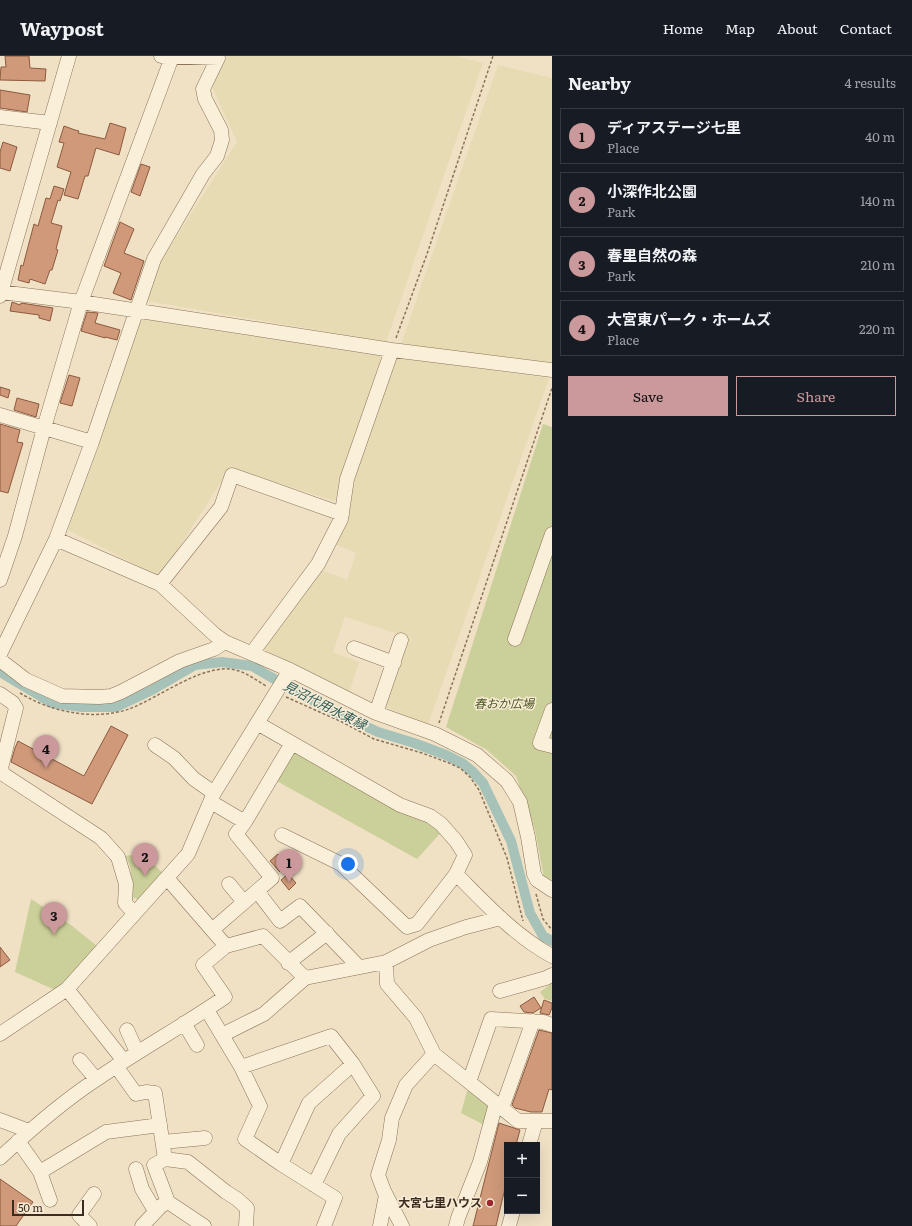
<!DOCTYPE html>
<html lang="en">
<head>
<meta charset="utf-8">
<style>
  :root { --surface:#171b24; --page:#20242c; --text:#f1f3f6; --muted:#9ea1a6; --line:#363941; --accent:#cb989c }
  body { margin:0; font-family:Literata,"Noto Sans JP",serif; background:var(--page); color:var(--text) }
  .controls { position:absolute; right:12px; bottom:12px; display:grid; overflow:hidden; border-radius:0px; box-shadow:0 4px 16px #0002 }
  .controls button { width:36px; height:36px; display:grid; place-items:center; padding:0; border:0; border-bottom:1px solid var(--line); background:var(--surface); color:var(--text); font:20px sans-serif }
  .scale { position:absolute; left:12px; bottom:10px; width:72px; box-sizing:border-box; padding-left:4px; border:2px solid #3c2b1f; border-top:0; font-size:11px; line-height:14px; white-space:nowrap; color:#3c2b1f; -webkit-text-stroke:3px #f7ebd5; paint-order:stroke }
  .you { position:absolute; left:348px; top:808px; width:14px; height:14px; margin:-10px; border:3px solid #fff; border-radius:50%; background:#1a73e8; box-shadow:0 0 0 6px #1a73e833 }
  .badge { display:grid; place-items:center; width:26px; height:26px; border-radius:50%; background:var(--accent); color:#111; font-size:13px; font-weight:700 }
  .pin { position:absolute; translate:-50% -33px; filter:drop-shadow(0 1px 2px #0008) }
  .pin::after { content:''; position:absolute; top:21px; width:14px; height:12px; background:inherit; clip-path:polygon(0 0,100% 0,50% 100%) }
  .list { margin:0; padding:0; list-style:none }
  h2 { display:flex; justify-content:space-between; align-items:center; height:52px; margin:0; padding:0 16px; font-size:17px }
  h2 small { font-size:13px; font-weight:400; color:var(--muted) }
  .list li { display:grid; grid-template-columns:26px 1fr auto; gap:12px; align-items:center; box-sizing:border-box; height:56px; margin:0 8px 8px; padding:0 8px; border:1px solid var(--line); border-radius:0px }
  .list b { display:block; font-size:15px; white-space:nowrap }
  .list p { margin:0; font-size:13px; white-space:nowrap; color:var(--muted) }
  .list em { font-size:13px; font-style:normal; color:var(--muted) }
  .actions { display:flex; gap:8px; padding:12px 16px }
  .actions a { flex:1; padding:9px 0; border:1px solid var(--accent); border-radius:0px; text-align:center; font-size:14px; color:var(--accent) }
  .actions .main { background:var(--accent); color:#111 }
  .map { position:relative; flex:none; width:552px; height:1170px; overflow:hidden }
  header { display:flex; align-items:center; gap:24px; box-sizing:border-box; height:56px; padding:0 20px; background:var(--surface); border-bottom:1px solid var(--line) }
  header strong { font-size:19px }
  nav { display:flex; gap:22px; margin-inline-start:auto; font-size:14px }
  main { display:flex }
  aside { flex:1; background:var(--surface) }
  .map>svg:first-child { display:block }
  .farmland { fill:#e6dbb3 }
  .green { fill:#cbcf99 }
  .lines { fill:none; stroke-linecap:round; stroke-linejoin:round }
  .canal { stroke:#a7c3b9; stroke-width:10 }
  .building { fill:#cf997a; stroke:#8c5a3f }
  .minor-casing { stroke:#8c725a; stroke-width:15 }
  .path { stroke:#8c725a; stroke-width:1.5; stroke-dasharray:3 2; stroke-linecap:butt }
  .minor { stroke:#faefd9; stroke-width:14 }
  .poi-dot { fill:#9d282f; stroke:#f7ebd5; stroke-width:1.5 }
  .labels { text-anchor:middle; stroke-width:3; stroke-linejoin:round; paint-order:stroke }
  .park-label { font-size:12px; font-style:italic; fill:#4e5925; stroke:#f7ebd5 }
  .poi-label { font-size:12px; font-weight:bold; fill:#3c2b1f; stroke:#f7ebd5; text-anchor:end }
  .water-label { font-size:13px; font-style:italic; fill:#2e5c56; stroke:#f7ebd5 }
</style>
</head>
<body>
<header>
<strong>Waypost</strong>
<nav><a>Home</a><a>Map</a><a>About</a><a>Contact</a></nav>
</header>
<main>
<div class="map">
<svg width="552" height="1170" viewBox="0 0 552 1170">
  <rect width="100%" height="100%" fill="#f0e1c5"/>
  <!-- farmland -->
  <path class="farmland" d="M 228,0 L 456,0 L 483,7 L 386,286 L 147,245 L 159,208 L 237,86 L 211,28 Z
    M 498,9 L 552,22 L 552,307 L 401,288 Z
    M 140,262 L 381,300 L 335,445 L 230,412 L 160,521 L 68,474 Z
    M 396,301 L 549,322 L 428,669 L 383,650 L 405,580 L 345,561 L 333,596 L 359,606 L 349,637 L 262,593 L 319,513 L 347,524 L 356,497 L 335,488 L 348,462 L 355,419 Z"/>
  <!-- green -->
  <path class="green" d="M 543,368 L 552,371 L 552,827 L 544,822 L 535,774 L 516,720 L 487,694 L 446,671 Z
    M 295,693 L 445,772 L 417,803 L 275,724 Z
    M 142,798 L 163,817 L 140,844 L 132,841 C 131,827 134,810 124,800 Z
    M 31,843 L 71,869 L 97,890 L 65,925 L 55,934 L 15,916 Z
    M 552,927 L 552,945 L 545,943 L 540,936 Z
    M 471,1033 L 491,1047 L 486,1070 L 461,1057 L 467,1035 Z"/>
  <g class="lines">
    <!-- canal -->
    <path class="canal" d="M 0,616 L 52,647 L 82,651 L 116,651 L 152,634 L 195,609 L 222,606 L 252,610 L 269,620 L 327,652 L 378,676 L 414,687 L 446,699 L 462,707 L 472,715 L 483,727 L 511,785 L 530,857 L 543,880 L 552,885"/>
  </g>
  <!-- building -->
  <path class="building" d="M 5,0 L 29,0 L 30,12 L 46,13 L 45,25 L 0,24 L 1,11 L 6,11 Z
    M 0,34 L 30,39 L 27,56 L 0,52 Z
    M 110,67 L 126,72 L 119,99 L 96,92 L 88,120 L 85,120 L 78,143 L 64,139 L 71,116 L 57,111 L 64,87 L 59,86 L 64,70 L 75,74 L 79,75 L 78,77 L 105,83 Z
    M 3,86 L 17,91 L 10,115 L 0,112 L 0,96 Z
    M 141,108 L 150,111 L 140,140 L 131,136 Z
    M 54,130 L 64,133 L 60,145 L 58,144 L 51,167 L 62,170 L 56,193 L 58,194 L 52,214 L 50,214 L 45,228 L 30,223 L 29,227 L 18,224 L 21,209 L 23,210 L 34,168 L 38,170 L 46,142 L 50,143 Z
    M 120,166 L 134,173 L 124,197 L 144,205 L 131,244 L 113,237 L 121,217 L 104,210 Z
    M 12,246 L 20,249 L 21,247 L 53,252 L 50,265 L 39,262 L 39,259 L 10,255 Z
    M 87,256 L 98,257 L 95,267 L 120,274 L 117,284 L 105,281 L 105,282 L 81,275 Z
    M 69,319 L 80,322 L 72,350 L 60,347 Z
    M 0,331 L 10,334 L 8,342 L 0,339 Z
    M 17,342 L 39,348 L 36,361 L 14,354 Z
    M 0,368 L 20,374 L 17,386 L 23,387 L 8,437 L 0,435 Z
    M 111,670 L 128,679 L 92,748 L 11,706 L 15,692 L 18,685 L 84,720 Z
    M 278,798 L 288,809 L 280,816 L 270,805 Z
    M 288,818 L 296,827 L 289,834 L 281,824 Z
    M 0,891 L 10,904 L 0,911 Z
    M 534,941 L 541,952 L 533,957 L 524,956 L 520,950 Z
    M 544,944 L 552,947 L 552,952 L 549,959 L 540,957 Z
    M 539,974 L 552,977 L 552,1034 L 549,1033 L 542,1056 L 531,1056 L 515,1052 L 512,1049 Z
    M 499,1067 L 520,1074 L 516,1089 L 507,1089 L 507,1124 L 496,1170 L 473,1170 Z
    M 0,1123 L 33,1146 L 16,1170 L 0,1170 Z"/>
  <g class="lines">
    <!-- minor casing -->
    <g class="minor-casing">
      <path id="minor" d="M 0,61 L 50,67
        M 0,236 L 81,246 L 392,294 L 552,314
        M 0,240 L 69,0
        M 0,359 L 92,386
        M 56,483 L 160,528 L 215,579 L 225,586 L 290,614 L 376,657 L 435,678 L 477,699 L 507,725 L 520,746 L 528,781 L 534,818 L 537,824 L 552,834
        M 0,524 L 15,480 L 44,372 L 81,246 L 172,1
        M 160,528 L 221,451 L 232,419 L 342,458
        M 515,583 L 552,478
        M 354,592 L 394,607
        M 252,597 L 318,508 L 341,463 L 347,423 L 392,294
        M 0,598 L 56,483 L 92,386 L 154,203 L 203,118 L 217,100 L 222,84 L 221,74 L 205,43 L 203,33 L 218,2 L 161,0
        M 0,604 L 26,624 L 62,640 L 99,641 L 111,640 L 121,636 L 180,605 L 214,593 L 225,586
        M 0,638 L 13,647 L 16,652 L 1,712 L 3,718 L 101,782 L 118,801 L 126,828 L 125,847 L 134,857
        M 552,654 L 540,687 L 552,690
        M 376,657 L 401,584
        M 257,667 L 400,749 L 430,760 L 441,768 L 456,785 L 465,799 L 456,818 L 417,868 L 407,871 L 341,808 L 282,779
        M 155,689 L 174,702 L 194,723 L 214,737
        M 211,746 L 245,766
        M 456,818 C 486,848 515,880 552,900
        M 167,822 L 226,890 L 263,880 L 305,922
        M 229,828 L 244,846
        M 257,835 L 280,865 L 300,850 L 359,911
        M 212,874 L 272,822 L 236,778 L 245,766 L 292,687
        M 386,906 L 387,928 L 416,962 L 434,998 L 518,1065 L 552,1065
        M 288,907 L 327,877
        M 67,933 L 124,1005
        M 500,935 L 546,922 L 552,919
        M 207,954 L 241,1011 L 260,1050 L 245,1083 L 281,1108 L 335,1142 L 324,1170
        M 184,967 L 197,989
        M 127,974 L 137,996
        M 0,978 L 67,933 L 188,798 L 214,737 L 290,614
        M 222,979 L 264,958 L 305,922 L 386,906 L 429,884 L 466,871 L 501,862
        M 80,1004 L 96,1023
        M 116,1010 L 136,1038 L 146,1036 L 155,1037 L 165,1103
        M 241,1011 L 331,980 L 353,1008 L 373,1040 L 339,1078 L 314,1129
        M 469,1026 L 491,963 L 543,966 L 552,969
        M 502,1052 L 533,965
        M 0,1064 L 29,1075
        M 18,1085 L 40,1116 L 50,1144
        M 163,1086 L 205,1082
        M 529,1089 L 536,1065
        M 0,1102 C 31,1073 62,1046 97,1023 C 139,994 183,970 225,941 L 203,909 L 226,890
        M 281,1108 L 309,1047 L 353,1008
        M 136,1113 L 142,1133 L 155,1155
        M 40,1116 L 106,1076 L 160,1069
        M 168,1146 L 154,1109 L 165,1103 L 188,1106 L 226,1136 L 237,1143 L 247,1152 L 246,1170
        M 90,1170 L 79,1159 L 94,1138
        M 142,1170 L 161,1150 L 168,1146 L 204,1170
        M 380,1170 L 386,1139
        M 402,1170 L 384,1135 L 378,1119 L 389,1084 L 392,1062 L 406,1029 L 434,998
        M 456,1170 L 458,1162 L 480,1106 L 496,1047
        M 509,1170 L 513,1155"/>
    </g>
    <!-- path -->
    <path class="path" d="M 396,282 L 427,198 L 493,0
      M 20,637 C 51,656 94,665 129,653 C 159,642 204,606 236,614 C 247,617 256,624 266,630
      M 286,641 L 342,666 L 374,683 L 422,697 L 449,707 L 460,712 L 470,721 L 479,734 L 507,802 L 523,865
      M 439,667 L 552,332
      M 536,838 L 543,863 L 552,874"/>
    <!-- minor -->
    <use href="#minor" class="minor"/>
  </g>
  <!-- markers -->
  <circle class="poi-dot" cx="490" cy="1147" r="4"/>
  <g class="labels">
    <!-- park labels -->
    <g class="park-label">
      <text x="504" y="652">春おか広場</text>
    </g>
    <!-- poi labels -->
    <g class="poi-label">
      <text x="482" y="1151">大宮七里ハウス</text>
    </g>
    <!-- water labels -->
    <g class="water-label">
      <text transform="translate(325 649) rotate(27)" y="5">見沼代用水東縁</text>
    </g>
  </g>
</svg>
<div class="controls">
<button>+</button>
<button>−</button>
</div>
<div class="scale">50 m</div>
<div class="you"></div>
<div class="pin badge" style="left:289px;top:826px">1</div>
<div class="pin badge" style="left:145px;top:820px">2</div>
<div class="pin badge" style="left:54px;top:879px">3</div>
<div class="pin badge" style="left:46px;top:712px">4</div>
</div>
<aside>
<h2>Nearby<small>4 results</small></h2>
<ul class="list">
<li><span class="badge">1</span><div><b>ディアステージ七里</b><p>Place</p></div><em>40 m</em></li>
<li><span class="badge">2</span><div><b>小深作北公園</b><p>Park</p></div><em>140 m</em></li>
<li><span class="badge">3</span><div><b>春里自然の森</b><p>Park</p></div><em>210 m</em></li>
<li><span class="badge">4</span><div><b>大宮東パーク・ホームズ</b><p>Place</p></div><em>220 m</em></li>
</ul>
<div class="actions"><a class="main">Save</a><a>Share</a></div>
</aside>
</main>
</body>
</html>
